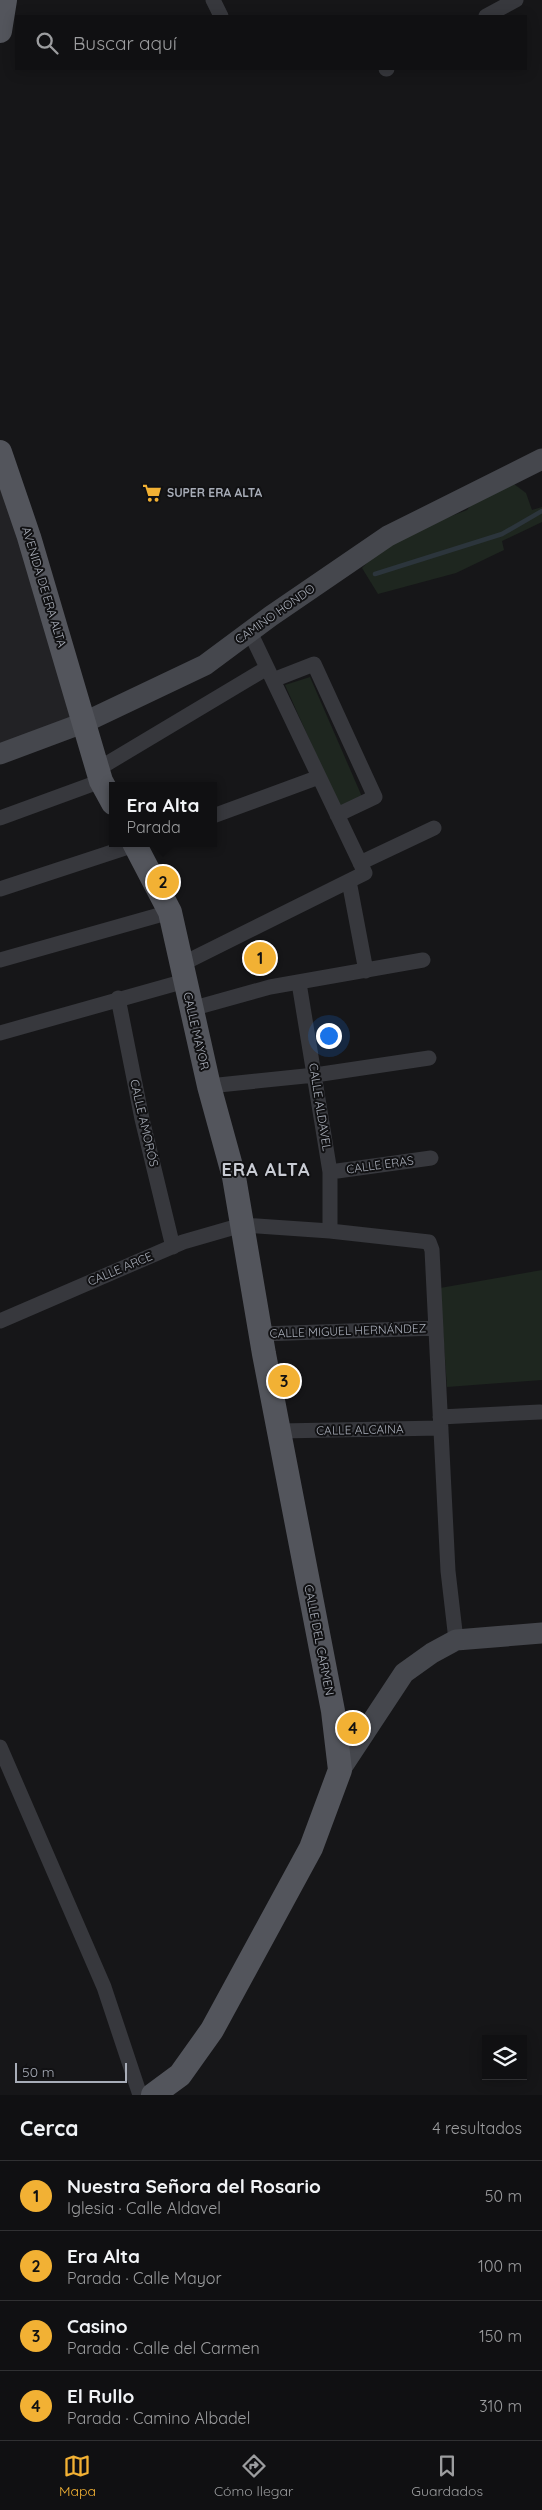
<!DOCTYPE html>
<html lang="es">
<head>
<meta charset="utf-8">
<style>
  :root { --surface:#101012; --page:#1e1e20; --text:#f1f3f6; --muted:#9c9d9f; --line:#303032; --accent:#f2b134 }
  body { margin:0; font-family:Quicksand,sans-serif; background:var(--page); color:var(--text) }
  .controls { position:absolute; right:15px; bottom:15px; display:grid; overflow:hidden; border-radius:0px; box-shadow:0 2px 12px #0003 }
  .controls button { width:45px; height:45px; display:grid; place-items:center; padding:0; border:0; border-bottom:1px solid var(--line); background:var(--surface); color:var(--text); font:25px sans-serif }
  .scale { position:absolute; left:15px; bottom:12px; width:112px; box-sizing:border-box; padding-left:5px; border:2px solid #a8adb8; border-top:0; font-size:14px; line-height:18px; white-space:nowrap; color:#a8adb8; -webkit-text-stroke:4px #111113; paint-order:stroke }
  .you { position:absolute; left:328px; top:1035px; width:18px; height:18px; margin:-12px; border:4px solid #fff; border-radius:50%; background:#1a73e8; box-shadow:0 0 0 8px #1a73e833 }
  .badge { display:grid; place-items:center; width:32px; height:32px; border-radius:50%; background:var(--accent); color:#111; font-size:16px; font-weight:700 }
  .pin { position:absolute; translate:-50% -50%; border:2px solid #fff; box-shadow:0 1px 5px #0006 }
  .popup { position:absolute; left:109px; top:782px; width:108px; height:65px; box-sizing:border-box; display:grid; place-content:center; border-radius:0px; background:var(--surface); filter:drop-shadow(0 1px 4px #0005); font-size:16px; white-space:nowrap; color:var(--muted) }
  .popup b { font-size:19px; color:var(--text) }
  .popup::after { content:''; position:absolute; left:50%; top:100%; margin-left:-10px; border:10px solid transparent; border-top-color:var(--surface) }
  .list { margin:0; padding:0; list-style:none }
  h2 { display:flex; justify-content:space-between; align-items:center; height:65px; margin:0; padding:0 20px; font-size:21px }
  h2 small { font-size:16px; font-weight:400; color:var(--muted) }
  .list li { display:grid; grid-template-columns:32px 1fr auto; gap:15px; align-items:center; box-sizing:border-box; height:70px; padding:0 20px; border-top:1px solid var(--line) }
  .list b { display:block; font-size:19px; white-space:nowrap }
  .list p { margin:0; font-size:16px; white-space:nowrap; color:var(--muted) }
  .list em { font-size:16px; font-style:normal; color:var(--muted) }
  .icon { flex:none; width:28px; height:28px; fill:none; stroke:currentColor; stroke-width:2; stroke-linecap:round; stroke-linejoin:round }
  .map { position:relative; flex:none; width:542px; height:2095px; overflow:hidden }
  .search { position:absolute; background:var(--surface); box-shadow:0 2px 12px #0003; left:15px; right:15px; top:15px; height:55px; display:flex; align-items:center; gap:12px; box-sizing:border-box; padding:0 18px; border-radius:0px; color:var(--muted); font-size:19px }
  .sheet { height:345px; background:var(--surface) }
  nav { display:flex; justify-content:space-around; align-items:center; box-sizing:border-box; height:70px; border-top:1px solid var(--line); background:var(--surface); font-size:14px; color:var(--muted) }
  nav a { display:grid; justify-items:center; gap:2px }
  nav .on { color:var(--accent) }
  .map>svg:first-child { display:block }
  .built { fill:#222225 }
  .green { fill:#1e261f }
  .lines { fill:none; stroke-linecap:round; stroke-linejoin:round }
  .stream { stroke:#2c353c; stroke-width:4.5 }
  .minor { stroke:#37383d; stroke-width:15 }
  .secondary { stroke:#45474d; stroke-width:21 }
  .primary { stroke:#53555c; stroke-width:24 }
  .labels { text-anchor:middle; stroke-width:4; stroke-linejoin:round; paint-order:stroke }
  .poi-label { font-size:12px; font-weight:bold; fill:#a8adb8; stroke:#111113; text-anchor:start }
  .street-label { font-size:12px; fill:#a8adb8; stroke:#111113 }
  .district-label { font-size:18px; font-weight:bold; letter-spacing:1px; fill:#c9ccd4; stroke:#111113 }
</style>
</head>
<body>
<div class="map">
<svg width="542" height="2095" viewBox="0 0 542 2095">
  <rect width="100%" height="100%" fill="#161618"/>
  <!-- built -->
  <path class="built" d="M 0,452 L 83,723 L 0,754 Z"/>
  <!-- green -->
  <path class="green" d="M 510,481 L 526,493 L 532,510 L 542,507 L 542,522 L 502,541 L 504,550 L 456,573 L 378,594 L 362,568 L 381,549 L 420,528 L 467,510 L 476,498 Z
    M 310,677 L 363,799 L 340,808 L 285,685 Z
    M 542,1270 L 542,1380 L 447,1387 L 440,1288 Z"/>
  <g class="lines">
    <!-- stream -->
    <path class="stream" d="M 375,574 L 502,534 L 542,511"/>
    <!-- minor -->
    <path class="minor" d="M 213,0 L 221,16
      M 486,16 L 516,0
      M 386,69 L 387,69
      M 273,680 L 314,664 L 375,797 L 337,815
      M 98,769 L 267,668
      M 213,816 L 319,777
      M 0,818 L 101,781
      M 360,863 L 434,828
      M 349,881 L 366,971
      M 0,889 L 140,843
      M 0,960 L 170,912
      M 182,964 L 365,873 L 250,632
      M 299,983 L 330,1172 L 330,1231
      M 118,998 L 142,1119 L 173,1247
      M 191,1009 L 270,987 L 423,960
      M 0,1033 L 185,981
      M 209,1086 L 315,1075 L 429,1058
      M 330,1172 L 431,1158
      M 0,1321 L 183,1242 L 242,1225 L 330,1231 L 429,1242 L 432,1250 L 448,1571 L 456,1640
      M 261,1334 L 436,1328
      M 440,1417 L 540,1412
      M 279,1431 L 441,1428
      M 0,1747 L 104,1987 L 140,2095"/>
    <!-- secondary -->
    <path class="secondary" d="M 0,754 L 83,723 L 205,665 L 271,616 L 388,536 L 542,459
      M 340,1770 L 404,1673 L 432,1653 L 456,1640 L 542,1633"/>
    <!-- primary -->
    <path class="primary" d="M 0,31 L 5,0
      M 0,452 L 29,537 L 101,781 L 113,803
      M 134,843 L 170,912 L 209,1086 L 234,1177 L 264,1354 L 333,1711 L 340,1770 L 311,1848 L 212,2030 L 180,2075 L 153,2095"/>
  </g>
  <!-- icons -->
  <defs>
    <g id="supermarket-bare" transform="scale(1.5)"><path d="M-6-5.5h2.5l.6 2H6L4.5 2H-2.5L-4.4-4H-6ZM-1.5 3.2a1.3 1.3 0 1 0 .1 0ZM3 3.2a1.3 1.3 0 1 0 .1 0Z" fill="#f2b134" stroke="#111113" stroke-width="2.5" paint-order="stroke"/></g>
  </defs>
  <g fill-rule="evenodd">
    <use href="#supermarket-bare" x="152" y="493"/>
  </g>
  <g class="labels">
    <!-- poi labels -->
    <g class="poi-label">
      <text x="167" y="497">SUPER ERA ALTA</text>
    </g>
    <!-- street labels -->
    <g class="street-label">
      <text transform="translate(44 587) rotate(73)" y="4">AVENIDA DE ERA ALTA</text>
      <text transform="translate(275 614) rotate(-35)" y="4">CAMINO HONDO</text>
      <text transform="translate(196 1031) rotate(77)" y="4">CALLE MAYOR</text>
      <text transform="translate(320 1107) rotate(81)" y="4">CALLE ALDAVEL</text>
      <text transform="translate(144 1123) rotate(77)" y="4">CALLE AMORÓS</text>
      <text transform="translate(380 1165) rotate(-8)" y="4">CALLE ERAS</text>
      <text transform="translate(120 1269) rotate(-23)" y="4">CALLE ARCE</text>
      <text transform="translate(348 1331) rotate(-2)" y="4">CALLE MIGUEL HERNÁNDEZ</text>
      <text transform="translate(360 1430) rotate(-1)" y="4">CALLE ALCAINA</text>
      <text transform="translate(319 1640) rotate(79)" y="4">CALLE DEL CARMEN</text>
    </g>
    <!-- district labels -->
    <g class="district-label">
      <text x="266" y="1176">ERA ALTA</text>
    </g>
  </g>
</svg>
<div class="controls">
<button><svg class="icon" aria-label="layers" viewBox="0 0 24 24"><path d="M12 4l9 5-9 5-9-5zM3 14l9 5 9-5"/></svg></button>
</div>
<div class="scale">50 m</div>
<div class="you"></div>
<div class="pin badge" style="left:260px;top:958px">1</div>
<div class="pin badge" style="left:163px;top:882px">2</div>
<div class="popup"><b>Era Alta</b>Parada</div>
<div class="pin badge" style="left:284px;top:1381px">3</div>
<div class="pin badge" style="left:353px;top:1728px">4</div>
<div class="search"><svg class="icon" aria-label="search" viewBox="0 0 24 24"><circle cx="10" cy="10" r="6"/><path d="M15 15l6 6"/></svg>Buscar aquí</div>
</div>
<section class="sheet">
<h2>Cerca<small>4 resultados</small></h2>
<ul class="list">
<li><span class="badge">1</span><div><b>Nuestra Señora del Rosario</b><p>Iglesia · Calle Aldavel</p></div><em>50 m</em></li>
<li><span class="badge">2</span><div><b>Era Alta</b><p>Parada · Calle Mayor</p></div><em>100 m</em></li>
<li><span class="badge">3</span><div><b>Casino</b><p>Parada · Calle del Carmen</p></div><em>150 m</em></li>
<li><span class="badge">4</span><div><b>El Rullo</b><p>Parada · Camino Albadel</p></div><em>310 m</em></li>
</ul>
</section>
<nav>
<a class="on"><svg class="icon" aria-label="map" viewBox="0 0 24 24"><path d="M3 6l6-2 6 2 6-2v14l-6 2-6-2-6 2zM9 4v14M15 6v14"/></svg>Mapa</a>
<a><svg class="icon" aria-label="directions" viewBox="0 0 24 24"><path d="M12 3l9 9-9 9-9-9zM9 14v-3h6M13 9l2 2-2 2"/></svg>Cómo llegar</a>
<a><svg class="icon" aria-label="saved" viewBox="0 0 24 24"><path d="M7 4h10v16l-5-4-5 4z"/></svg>Guardados</a>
</nav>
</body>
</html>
